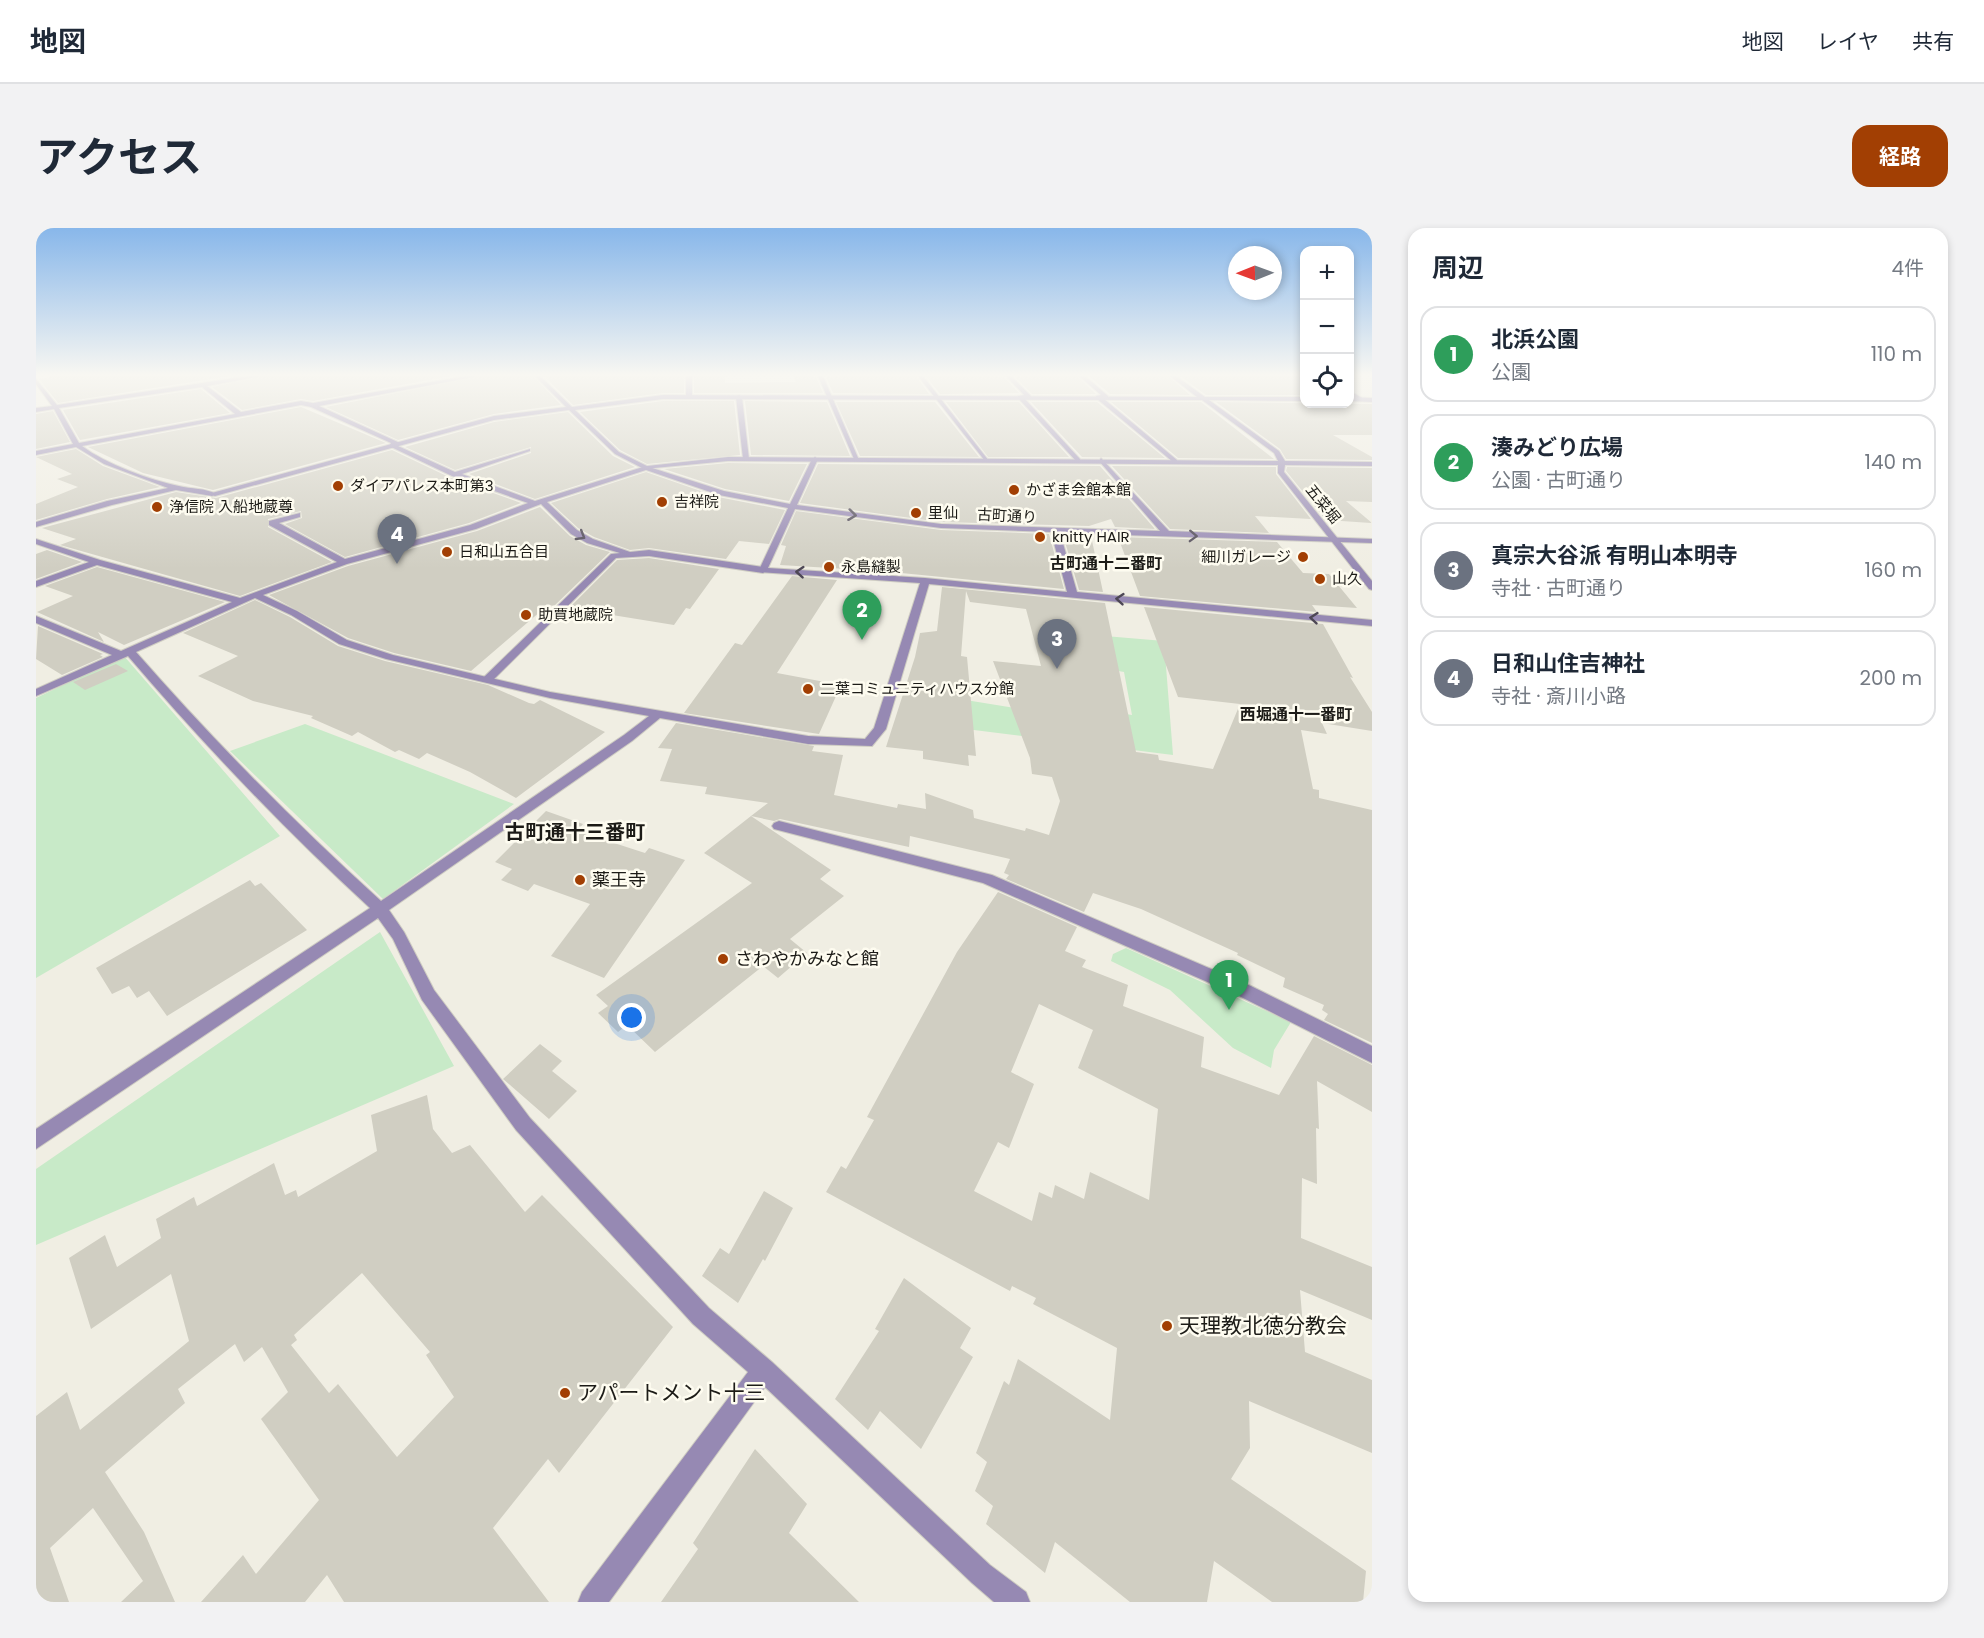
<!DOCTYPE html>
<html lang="ja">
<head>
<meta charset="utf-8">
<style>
  :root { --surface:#fff; --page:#f2f2f3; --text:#1f2937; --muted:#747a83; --line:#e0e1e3; --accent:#a23f03 }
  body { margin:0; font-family:Poppins,"Noto Sans JP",sans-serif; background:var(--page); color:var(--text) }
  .controls { position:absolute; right:18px; top:18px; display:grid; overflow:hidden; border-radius:12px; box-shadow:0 3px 9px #0003 }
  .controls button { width:54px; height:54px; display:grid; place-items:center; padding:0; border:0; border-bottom:2px solid var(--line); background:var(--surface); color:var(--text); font:30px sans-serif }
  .compass { position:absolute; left:1192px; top:18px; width:54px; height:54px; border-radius:50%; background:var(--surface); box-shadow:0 3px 9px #0003; rotate:269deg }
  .you { position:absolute; left:596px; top:790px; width:21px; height:21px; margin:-15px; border:4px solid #fff; border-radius:50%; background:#1a73e8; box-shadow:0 0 0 9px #1a73e833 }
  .badge { display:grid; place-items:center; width:39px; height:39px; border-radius:50%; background:var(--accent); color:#fff; font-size:20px; font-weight:700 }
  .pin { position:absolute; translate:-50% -50px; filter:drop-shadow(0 2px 3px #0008) }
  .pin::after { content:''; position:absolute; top:32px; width:21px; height:18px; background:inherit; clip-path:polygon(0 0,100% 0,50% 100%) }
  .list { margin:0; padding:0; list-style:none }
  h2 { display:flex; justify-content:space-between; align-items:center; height:78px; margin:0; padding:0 24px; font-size:26px }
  h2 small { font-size:20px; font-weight:400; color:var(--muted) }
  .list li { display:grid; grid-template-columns:39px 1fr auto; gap:18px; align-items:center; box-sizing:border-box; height:96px; margin:0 12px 12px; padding:0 12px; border:2px solid var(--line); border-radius:18px }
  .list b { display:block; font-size:22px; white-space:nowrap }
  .list p { margin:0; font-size:20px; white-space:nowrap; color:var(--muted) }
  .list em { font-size:20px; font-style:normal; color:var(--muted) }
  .icon { flex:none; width:33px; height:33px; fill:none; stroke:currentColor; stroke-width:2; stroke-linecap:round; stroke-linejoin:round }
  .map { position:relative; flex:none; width:1336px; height:1374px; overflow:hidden; border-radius:18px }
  header { display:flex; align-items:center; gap:36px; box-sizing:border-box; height:84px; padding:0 30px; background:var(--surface); border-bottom:2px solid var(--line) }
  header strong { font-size:28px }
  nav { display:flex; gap:33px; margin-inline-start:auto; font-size:21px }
  .intro { display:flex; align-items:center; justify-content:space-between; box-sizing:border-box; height:144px; padding:0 36px }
  h1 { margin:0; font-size:42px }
  .button { padding:15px 27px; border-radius:18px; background:var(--accent); color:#fff; font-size:21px; font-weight:700 }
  main { display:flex; gap:36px; padding:0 36px }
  aside { flex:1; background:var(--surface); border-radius:18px; box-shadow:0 3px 9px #0003 }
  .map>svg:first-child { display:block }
  .green { fill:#c8eac8 }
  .building { fill:#d0cec2; fill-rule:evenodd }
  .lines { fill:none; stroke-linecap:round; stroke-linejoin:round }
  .minor-casing { stroke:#ceccc2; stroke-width:2 }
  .tertiary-casing { stroke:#ceccc2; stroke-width:2 }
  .minor { fill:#9689b3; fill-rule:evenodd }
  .tertiary { fill:#9689b3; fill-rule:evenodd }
  .oneway { stroke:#4d4755 }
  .poi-dot { fill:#a23f03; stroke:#fefcf0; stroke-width:2 }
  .labels { text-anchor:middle; stroke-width:5; stroke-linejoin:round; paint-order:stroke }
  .far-poi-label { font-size:15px; fill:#1c1b17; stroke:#fefcf0; text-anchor:start }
  .far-street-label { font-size:15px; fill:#1c1b17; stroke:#fefcf0 }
  .far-neighbourhood-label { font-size:16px; font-weight:bold; fill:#1c1b17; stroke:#fefcf0 }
  .poi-label { font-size:18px; fill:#1c1b17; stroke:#fefcf0; text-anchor:start }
  .neighbourhood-label { font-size:20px; font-weight:bold; fill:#1c1b17; stroke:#fefcf0 }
  .near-poi-label { font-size:21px; fill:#1c1b17; stroke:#fefcf0; text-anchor:start }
</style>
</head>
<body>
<header>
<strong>地図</strong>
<nav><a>地図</a><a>レイヤ</a><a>共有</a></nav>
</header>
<div class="intro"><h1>アクセス</h1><a class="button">経路</a></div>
<main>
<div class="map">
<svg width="1336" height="1374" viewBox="0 0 1336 1374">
  <rect width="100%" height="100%" fill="#f0eee3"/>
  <!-- green -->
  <path class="green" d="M 1057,407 L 1128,413 L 1137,527 L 898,497 L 905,468 L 1016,486 L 1015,474 L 1096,487 L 1088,444 L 1066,440 Z
    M 88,428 L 244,608 L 0,750 L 0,470 Z
    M 269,496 L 478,576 L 347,671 L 194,523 Z
    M 344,704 L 418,838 L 0,1017 L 0,941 Z
    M 1090,720 L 1255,794 L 1238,822 L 1235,840 L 1197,820 L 1134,762 L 1075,733 L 1077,726 Z"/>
  <!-- building -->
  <path class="building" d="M 20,148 L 194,148 L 22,175 L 3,151 Z
    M 229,148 L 415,148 L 277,173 L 265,171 L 206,182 L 176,159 Z
    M 445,148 L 497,148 L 525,177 L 458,186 L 362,212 L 290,179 Z
    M 508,148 L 648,148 L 648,165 L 627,165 L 537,177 Z
    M 658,148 L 689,148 L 689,155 L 760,154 L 757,148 L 780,149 L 787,165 L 658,165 Z
    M 842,148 L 880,148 L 893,166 L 797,165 L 790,149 Z
    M 890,148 L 968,149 L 983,165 L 904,166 Z
    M 1029,148 L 1041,148 L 1060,166 L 996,166 L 979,149 Z
    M 1053,148 L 1132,148 L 1154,167 L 1074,166 Z
    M 1144,148 L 1269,148 L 1269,167 L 1170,167 Z
    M 165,161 L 194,185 L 44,212 L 27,182 Z
    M 627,173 L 698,173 L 704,227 L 611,236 L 584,222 L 544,184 Z
    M 709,173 L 791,174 L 814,228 L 715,227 Z
    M 800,174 L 899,174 L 943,229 L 824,228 Z
    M 910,174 L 983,174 L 1033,229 L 952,229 Z
    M 995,174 L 1061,174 L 1129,230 L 1046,229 Z
    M 1075,174 L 1165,174 L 1238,231 L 1142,230 Z
    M 1180,174 L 1336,176 L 1336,207 L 1297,207 L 1336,229 L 1336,232 L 1250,231 L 1244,221 Z
    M 265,179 L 350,215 L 177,262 L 107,245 L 52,219 Z
    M 17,183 L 34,214 L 0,221 L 0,186 Z
    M 532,184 L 577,228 L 599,239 L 499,271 L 433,246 L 495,225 L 495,219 L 419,242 L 369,219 L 458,194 Z
    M 40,221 L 67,238 L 124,259 L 71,271 L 0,292 L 0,276 L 42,259 L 21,251 L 36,246 L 0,229 Z
    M 356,222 L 415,250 L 485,275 L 433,295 L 309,329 L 249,296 L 266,290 L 265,283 L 232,291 L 232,299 L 296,334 L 204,368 L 24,317 L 40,311 L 6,300 L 140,264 L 180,270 Z
    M 692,235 L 771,236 L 753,273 L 689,261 L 628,241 Z
    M 782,236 L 1064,238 L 1119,301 L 1079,299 L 1075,291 L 1053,298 L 905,294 L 764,275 Z
    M 1076,238 L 1240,239 L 1240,246 L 1275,291 L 1219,288 L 1233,305 L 1134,301 Z
    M 1251,239 L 1336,240 L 1336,274 L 1310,273 L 1336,295 L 1290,292 L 1250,243 Z
    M 610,244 L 682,269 L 749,282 L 733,316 L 703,313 L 690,331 L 613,320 L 594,322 L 558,309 L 542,300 L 515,275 Z
    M 504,279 L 534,308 L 550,317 L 574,324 L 518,378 L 512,377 L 435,443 L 358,425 L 312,410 L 233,367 L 312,338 L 441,303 Z
    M 760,283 L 905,302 L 1013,306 L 1028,361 L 845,343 L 744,337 L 750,318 L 745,317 Z
    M 1027,307 L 1055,308 L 1067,364 L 1043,362 Z
    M 1082,309 L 1241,314 L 1267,345 L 1293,346 L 1321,380 L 1276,377 L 1281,384 L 1104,368 Z
    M 11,322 L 46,334 L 0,351 L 0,326 Z
    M 613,330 L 683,341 L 654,381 L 650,380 L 638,397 L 533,380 L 581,332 Z
    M 61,339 L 189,374 L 88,417 L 62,404 L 68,414 L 1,384 L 37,368 L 9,358 Z
    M 756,348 L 801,352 L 741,445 L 805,457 L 783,506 L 648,485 L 699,415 L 706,417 Z
    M 906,359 L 1069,375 L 1100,524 L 1122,527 L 1123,532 L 1177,541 L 1204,476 L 1142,469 L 1108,379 L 1287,396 L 1317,450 L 1314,449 L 1336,484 L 1336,503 L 1286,495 L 1291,506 L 1265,502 L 1277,561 L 1283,562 L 1283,570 L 1336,582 L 1336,815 L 1288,792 L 1292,786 L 1286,782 L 1288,777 L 1247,759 L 1249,750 L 1201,727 L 1202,725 L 1105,681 L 1057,665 L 1048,684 L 970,651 L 973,647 L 968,645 L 974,631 L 874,608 L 873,619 L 744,591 L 738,593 L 715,588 L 732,575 L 669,566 L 671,559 L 624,553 L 636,521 L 622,520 L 640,495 L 778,518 L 776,523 L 807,527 L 798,567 L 861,580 L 862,576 L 890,581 L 889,565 L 937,582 L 938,590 L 989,603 L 990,600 L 1013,607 L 1024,573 L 1016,549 L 996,546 L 994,530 L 957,433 L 1005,438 L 990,381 L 934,374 L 930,363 L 925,428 L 931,429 L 940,528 L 932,527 L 933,538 L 887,531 L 887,523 L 850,519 L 879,429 L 884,405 L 901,403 Z
    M 219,372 L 254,389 L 302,418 L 349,433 L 452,457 L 493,475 L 498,476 L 504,472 L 569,504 L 480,570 L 434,544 L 391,525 L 383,531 L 363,522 L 359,524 L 322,504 L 316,508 L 275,490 L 277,488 L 217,473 L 162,448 L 202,428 L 147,405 Z
    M 2,398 L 67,426 L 64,427 L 67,429 L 26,447 L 0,431 Z
    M 80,436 L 92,443 L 49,462 L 37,454 Z
    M 510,583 L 547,596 L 541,603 L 609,625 L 613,620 L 649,632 L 568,750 L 515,728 L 554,676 L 498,656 L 492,663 L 465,652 L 476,641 L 459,634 Z
    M 715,588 L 795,642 L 784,651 L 808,668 L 754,711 L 771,725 L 742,750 L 727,738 L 619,824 L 591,797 L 582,804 L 562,785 L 572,778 L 560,767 L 716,655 L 668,625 Z
    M 214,652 L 219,658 L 225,655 L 271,702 L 131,788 L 113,763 L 101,770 L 93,758 L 76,766 L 60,740 Z
    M 962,664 L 1041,699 L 1029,723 L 1050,732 L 1046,739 L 1092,757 L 1087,778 L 1168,809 L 1165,839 L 1243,867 L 1278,808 L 1336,837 L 1336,884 L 1281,853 L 1283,901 L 1280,900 L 1281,956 L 1266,950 L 1265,1010 L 1336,1039 L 1336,1092 L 1264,1062 L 1269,1124 L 1336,1152 L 1336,1225 L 1213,1173 L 1214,1220 L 1195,1251 L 1330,1343 L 1327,1374 L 1236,1374 L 1178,1333 L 1171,1374 L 1094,1374 L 1019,1314 L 1009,1345 L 950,1296 L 957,1278 L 939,1263 L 951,1234 L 940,1225 L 968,1153 L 973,1157 L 982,1131 L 1074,1192 L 1081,1120 L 997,1076 L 1000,1070 L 976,1058 L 974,1063 L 790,964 L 805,938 L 810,941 L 838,892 L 831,889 L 921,724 ZM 1003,776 L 1057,802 L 1042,840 L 1122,881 L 1113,972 L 1054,944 L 1048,971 L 1019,957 L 1016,970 L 1003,964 L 996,993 L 938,963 L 962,914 L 973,920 L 998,856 L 975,844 Z
    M 504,816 L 526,833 L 516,843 L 541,863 L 513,891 L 467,851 Z
    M 391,867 L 397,901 L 416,925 L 434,917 L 489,984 L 506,967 L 637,1099 L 523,1245 L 512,1231 L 457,1300 L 513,1374 L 308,1374 L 291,1347 L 269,1374 L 165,1374 L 207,1327 L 220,1346 L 283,1272 L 225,1191 L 252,1164 L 226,1119 L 208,1134 L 199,1116 L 142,1161 L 149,1175 L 69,1244 L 108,1304 L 139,1374 L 85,1374 L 107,1353 L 57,1280 L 14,1320 L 33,1374 L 0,1374 L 0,1188 L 31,1164 L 44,1202 L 153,1113 L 135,1046 L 55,1101 L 33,1030 L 69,1007 L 81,1039 L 125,1010 L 120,991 L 158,969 L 161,978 L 238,935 L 249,967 L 260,962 L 262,969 L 341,923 L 335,887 ZM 326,1045 L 394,1124 L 390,1127 L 418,1169 L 361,1229 L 302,1156 L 293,1165 L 255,1117 L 261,1112 L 258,1107 Z
    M 728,963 L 757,980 L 729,1033 L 727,1031 L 702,1075 L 666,1048 L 684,1020 L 693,1026 Z
    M 868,1050 L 935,1100 L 924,1120 L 937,1129 L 885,1221 L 844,1183 L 832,1202 L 799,1171 L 843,1103 L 839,1101 Z
    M 719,1221 L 771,1276 L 753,1305 L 823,1374 L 625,1374 L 662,1321 L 657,1315 Z"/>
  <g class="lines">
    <!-- minor casing -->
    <g class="minor-casing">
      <path id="minor" d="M 212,148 L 227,148 L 171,158 L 205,184 L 265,173 L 277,175 L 430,148 L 443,148 L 283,178 L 364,215 L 362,218 L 419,244 L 494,221 L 494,223 L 426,246 L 499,273 L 610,238 L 688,263 L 754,276 L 776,231 L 779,229 L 782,231 L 761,277 L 905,296 L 1124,303 L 1063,233 L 1065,230 L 1133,303 L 1336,311 L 1336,315 L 1024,305 L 1041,364 L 1336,392 L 1336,398 L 893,356 L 850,501 L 836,518 L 772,516 L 624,490 L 596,513 L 353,682 L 368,704 L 398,762 L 494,890 L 673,1080 L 736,1134 L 954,1337 L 990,1364 L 994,1374 L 958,1374 L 936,1355 L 729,1159 L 573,1374 L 542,1374 L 546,1364 L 712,1144 L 657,1096 L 480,902 L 386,772 L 357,711 L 342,690 L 0,921 L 0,901 L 334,680 C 248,601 168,517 92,428 L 0,468 L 0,461 L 76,427 L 0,395 L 0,388 L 85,423 L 196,374 L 61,337 L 0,359 L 0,353 L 53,334 L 0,316 L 0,311 L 64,332 L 204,370 L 301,334 L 233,297 L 233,293 L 264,285 L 264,289 L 243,295 L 309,331 L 434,297 L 492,275 L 416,248 L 353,218 L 355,215 L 275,179 L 265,177 L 46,218 C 70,236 114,252 143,258 C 155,261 170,260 180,266 L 176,268 L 140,262 L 76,277 L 0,299 L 0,294 L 71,273 L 132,260 L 68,236 L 40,219 L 0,227 L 0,223 L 37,216 L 18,181 L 0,184 L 0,180 L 16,178 L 0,156 L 0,151 L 21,177 ZM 166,159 L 199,186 L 43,215 L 23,180 ZM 610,242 L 683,267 L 752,280 L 723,342 L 724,344 L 884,355 L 838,500 L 829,511 L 772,508 L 514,464 L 357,427 L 311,412 L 261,383 L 227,367 L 311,336 L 440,301 L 505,276 L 535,306 L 551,315 L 597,329 L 597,325 L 557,311 L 541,302 L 511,274 ZM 759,281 L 905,300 L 1015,304 L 1031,364 L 889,350 L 732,340 ZM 219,370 L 255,387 L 303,416 L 350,431 L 514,470 L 613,488 L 588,507 L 345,673 C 258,594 177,512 100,424 Z
        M 650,148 L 656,148 L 656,168 L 653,170 L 650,168 Z
        M 782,148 L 787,148 L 823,232 L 818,231 Z
        M 882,148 L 887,148 L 953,233 L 949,233 Z
        M 970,148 L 975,148 L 995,168 L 995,170 L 989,171 L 1044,231 L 1044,233 L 1040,233 L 982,170 L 982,168 L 988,167 Z
        M 1043,148 L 1049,148 L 1072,168 L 1072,170 L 1068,171 L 1141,232 L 1141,234 L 1137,234 L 1060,170 L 1060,168 L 1065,167 Z
        M 1314,163 L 1328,171 L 1329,172 L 1324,173 L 1314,167 Z
        M 703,167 L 706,169 L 713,231 L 710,233 L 707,231 L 700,169 Z
        M 743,593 L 956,647 L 1215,758 L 1336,818 L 1336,835 L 1203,768 L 947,655 L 738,601 L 736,598 L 738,595 Z"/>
    </g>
    <!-- tertiary casing -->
    <g class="tertiary-casing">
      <path id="tertiary" d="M 499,148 L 504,148 L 536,179 L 627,167 L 1161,169 L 1134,148 L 1140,148 L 1169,169 L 1268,169 L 1268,173 L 1173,172 L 1243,223 L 1249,233 L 1336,234 L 1336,238 L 1249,237 L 1248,244 L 1336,353 L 1336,362 L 1333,361 L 1242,245 L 1242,237 L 692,233 L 608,241 L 579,226 L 533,182 L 458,192 L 179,268 L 172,266 L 458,188 L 530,179 ZM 627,171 L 1166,172 L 1238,225 L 1242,233 L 692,229 L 611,238 L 583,224 L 539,182 Z
        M 1314,169 L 1336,170 L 1336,174 L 1314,173 Z
        M 613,322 L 727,339 L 731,342 L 727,345 L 613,328 L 580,330 L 455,454 L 447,454 L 447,450 L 575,326 Z"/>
    </g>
    <!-- minor -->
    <use href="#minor" class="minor"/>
    <!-- tertiary -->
    <use href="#tertiary" class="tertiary"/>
  </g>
  <!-- one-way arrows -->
  <defs><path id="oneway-chevron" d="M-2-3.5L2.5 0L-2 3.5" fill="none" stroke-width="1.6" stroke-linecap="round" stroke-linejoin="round" transform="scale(1.5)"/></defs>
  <g class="oneway">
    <use href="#oneway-chevron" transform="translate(816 287) rotate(7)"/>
    <use href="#oneway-chevron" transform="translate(545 308) rotate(31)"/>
    <use href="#oneway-chevron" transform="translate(1157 308) rotate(2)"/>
    <use href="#oneway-chevron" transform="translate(764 344) rotate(-176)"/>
    <use href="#oneway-chevron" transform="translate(1084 371) rotate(-175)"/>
    <use href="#oneway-chevron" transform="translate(1278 390) rotate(-175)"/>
  </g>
  <!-- sky -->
  <linearGradient id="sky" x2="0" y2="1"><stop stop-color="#88b7ea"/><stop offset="0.43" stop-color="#f8f7f2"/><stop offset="1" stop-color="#f8f7f2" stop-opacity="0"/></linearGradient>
  <rect width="1336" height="341" fill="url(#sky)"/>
  <!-- markers -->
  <g class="poi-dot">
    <circle cx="302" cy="258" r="6"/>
    <circle cx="978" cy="262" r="6"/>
    <circle cx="626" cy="274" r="6"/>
    <circle cx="121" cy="279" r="6"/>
    <circle cx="880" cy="285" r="6"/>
    <circle cx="1004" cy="309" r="6"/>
    <circle cx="411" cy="324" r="6"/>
    <circle cx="1267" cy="329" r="6"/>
    <circle cx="793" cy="339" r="6"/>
    <circle cx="1284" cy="351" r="6"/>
    <circle cx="490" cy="387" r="6"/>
    <circle cx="772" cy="461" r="6"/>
    <circle cx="544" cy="652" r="6"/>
    <circle cx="687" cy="731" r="6"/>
    <circle cx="1131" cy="1098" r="6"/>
    <circle cx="529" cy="1165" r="6"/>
  </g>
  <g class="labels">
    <!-- far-poi labels -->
    <g class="far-poi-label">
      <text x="314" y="263">ダイアパレス本町第3</text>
      <text x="990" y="267">かざま会館本館</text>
      <text x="638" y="279">吉祥院</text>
      <text x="133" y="284">浄信院 入船地蔵尊</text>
      <text x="892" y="290">里仙</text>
      <text x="1016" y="314">knitty HAIR</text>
      <text x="423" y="329">日和山五合目</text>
      <text x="1255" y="334" text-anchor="end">細川ガレージ</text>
      <text x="805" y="344">永島縫製</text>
      <text x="1296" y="356">山久</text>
      <text x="502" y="392">助賈地蔵院</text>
      <text x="784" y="466">二葉コミュニティハウス分館</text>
    </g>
    <!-- far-street labels -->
    <g class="far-street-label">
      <text transform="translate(1287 276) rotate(51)" y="5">五菜堀</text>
      <text transform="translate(971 288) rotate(3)" y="5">古町通り</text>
    </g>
    <!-- far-neighbourhood labels -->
    <g class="far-neighbourhood-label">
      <text x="1070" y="341">古町通十二番町</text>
      <text x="1260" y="492">西堀通十一番町</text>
    </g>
    <!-- poi labels -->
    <g class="poi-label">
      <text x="556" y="658">薬王寺</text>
      <text x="699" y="737">さわやかみなと館</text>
    </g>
    <!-- neighbourhood labels -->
    <g class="neighbourhood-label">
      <text x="539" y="611">古町通十三番町</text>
    </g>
    <!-- near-poi labels -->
    <g class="near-poi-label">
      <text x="1143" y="1105">天理教北徳分教会</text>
      <text x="541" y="1172">アパートメント十三</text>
    </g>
  </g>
</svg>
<div class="controls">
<button>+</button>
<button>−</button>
<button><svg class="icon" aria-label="locate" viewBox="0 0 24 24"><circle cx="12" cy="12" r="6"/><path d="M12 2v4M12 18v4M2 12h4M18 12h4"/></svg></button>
</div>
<svg class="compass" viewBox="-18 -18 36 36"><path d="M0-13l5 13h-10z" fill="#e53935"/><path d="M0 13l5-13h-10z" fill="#747a83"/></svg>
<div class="you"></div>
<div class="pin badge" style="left:1193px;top:782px;background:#2e9e5b">1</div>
<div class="pin badge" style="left:826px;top:412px;background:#2e9e5b">2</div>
<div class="pin badge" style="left:1021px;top:441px;background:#6b7280">3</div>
<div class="pin badge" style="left:361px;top:336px;background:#6b7280">4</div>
</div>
<aside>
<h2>周辺<small>4件</small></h2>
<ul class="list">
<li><span class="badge" style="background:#2e9e5b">1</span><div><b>北浜公園</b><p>公園</p></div><em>110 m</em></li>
<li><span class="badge" style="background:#2e9e5b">2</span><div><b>湊みどり広場</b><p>公園 · 古町通り</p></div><em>140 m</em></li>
<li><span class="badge" style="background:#6b7280">3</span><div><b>真宗大谷派 有明山本明寺</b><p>寺社 · 古町通り</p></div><em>160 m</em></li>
<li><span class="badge" style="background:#6b7280">4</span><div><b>日和山住吉神社</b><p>寺社 · 斎川小路</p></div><em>200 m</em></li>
</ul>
</aside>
</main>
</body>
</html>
